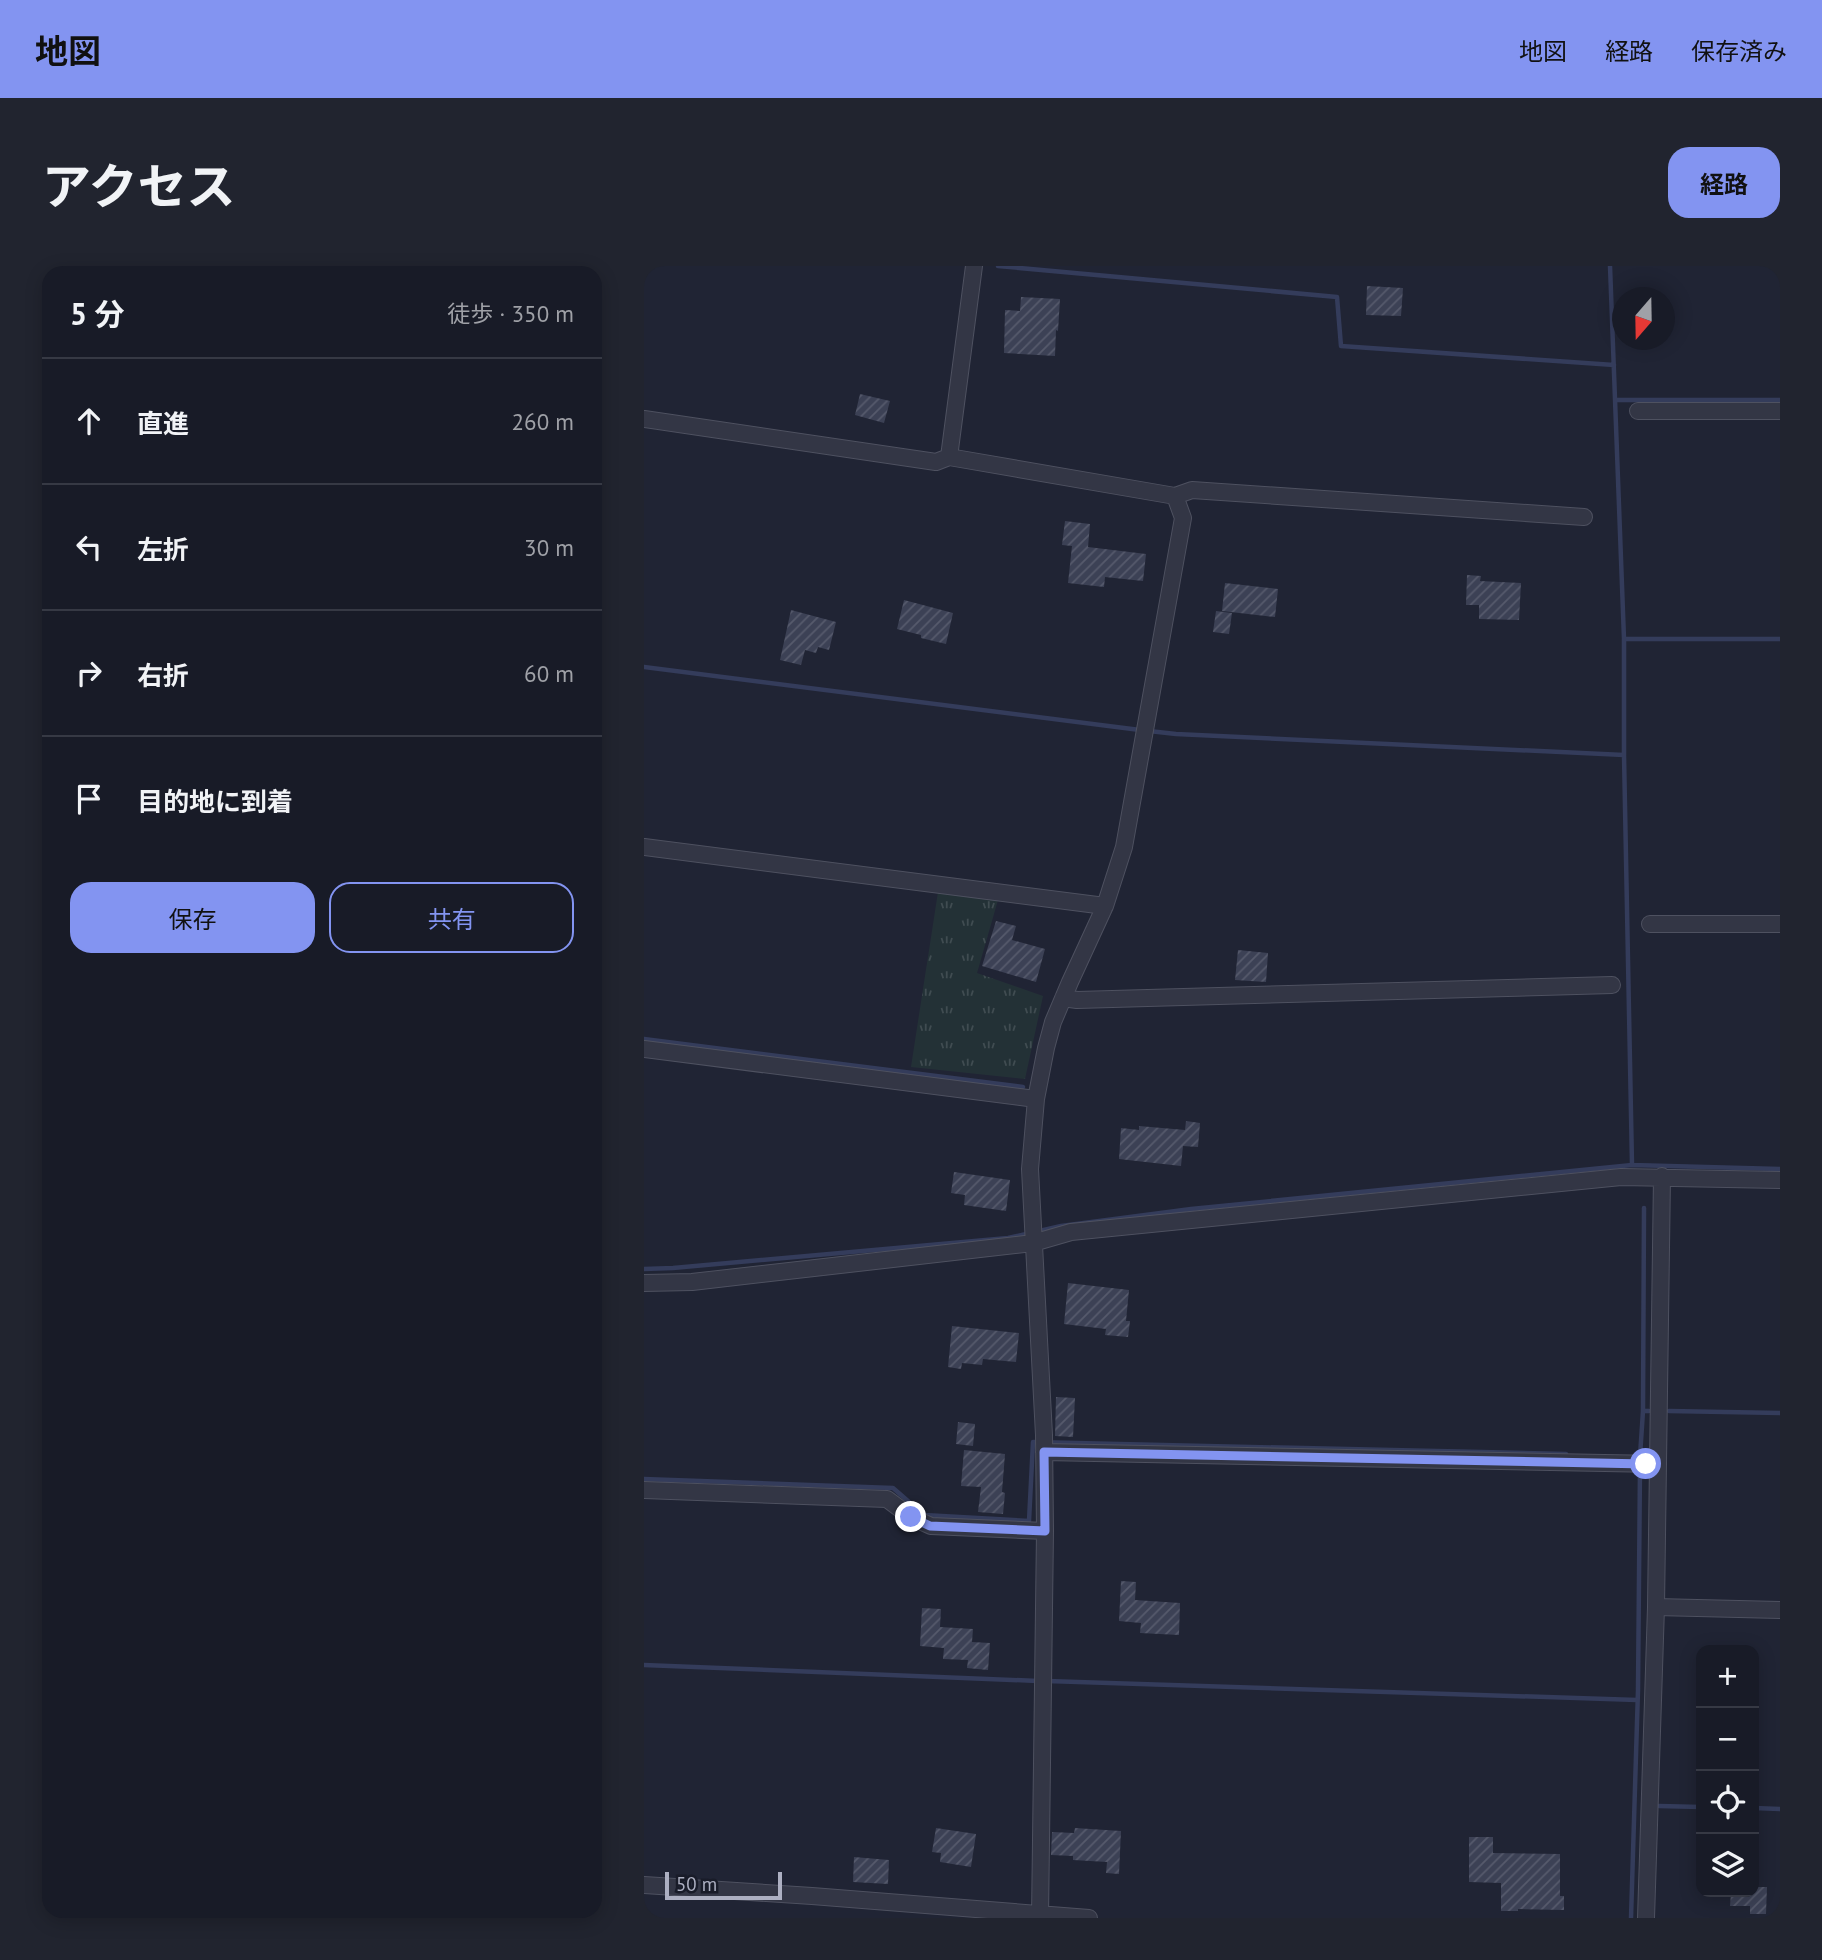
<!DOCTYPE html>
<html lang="ja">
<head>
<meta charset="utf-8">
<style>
  :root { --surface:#181b27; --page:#21242f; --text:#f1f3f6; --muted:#9fa1a7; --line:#363944; --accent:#8394f1 }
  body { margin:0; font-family:"PT Sans","Noto Sans JP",sans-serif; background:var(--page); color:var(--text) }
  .controls { position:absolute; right:21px; bottom:21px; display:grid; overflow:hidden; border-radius:14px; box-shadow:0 4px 18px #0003 }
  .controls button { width:63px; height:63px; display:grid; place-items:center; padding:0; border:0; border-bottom:2px solid var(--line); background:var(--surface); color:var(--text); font:35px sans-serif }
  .compass { position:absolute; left:968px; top:21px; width:63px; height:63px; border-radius:50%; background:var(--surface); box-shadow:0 4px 18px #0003; rotate:200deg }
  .scale { position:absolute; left:21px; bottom:18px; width:117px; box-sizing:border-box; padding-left:7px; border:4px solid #adb0c2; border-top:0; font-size:19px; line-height:24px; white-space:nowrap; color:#adb0c2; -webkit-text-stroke:5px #191c29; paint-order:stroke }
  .stop { position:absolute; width:21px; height:21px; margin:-16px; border:5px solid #8394f1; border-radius:50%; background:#fff }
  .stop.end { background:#8394f1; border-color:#fff; box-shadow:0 2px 7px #0008 }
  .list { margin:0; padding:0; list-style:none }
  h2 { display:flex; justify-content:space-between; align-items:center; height:91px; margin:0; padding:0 28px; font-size:30px }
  h2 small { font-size:23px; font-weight:400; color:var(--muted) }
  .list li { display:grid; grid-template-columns:46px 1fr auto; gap:21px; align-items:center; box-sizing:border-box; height:126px; padding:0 28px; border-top:2px solid var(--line) }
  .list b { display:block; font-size:26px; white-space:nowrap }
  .list em { font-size:23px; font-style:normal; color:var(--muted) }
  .actions { display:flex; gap:14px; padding:21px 28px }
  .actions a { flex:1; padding:16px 0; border:2px solid var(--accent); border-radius:21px; text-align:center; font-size:24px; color:var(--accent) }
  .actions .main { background:var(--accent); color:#111 }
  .icon { flex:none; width:38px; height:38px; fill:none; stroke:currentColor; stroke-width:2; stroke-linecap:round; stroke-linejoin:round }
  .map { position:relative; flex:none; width:1136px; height:1652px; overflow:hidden; border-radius:21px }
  header { display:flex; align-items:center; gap:42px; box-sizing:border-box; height:98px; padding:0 35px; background:var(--accent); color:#111 }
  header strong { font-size:33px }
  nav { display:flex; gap:38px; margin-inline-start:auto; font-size:24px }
  .intro { display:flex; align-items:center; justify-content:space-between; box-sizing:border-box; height:168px; padding:0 42px }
  h1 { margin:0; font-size:49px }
  .button { padding:18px 32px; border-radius:21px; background:var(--accent); color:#111; font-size:24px; font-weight:700 }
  main { display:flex; gap:42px; padding:0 42px }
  aside { flex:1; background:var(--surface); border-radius:21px; box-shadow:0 4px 18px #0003 }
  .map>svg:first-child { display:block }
  .grass { fill:url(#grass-tufts) }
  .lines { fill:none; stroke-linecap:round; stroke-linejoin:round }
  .stream { stroke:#343c5b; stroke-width:4.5 }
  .building { fill:url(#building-hatch) }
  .minor-casing { stroke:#4e5160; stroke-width:18 }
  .minor { stroke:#333645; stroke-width:16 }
  .route { stroke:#8394f1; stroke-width:9 }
</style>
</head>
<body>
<header>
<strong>地図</strong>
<nav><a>地図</a><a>経路</a><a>保存済み</a></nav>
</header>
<div class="intro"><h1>アクセス</h1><a class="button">経路</a></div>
<main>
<aside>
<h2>5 分<small>徒歩 · 350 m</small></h2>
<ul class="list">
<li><svg class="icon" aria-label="ahead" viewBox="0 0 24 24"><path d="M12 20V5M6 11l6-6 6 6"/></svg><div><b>直進</b></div><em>260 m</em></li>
<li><svg class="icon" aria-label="left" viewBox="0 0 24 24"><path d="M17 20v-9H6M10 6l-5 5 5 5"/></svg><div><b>左折</b></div><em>30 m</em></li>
<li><svg class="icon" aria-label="right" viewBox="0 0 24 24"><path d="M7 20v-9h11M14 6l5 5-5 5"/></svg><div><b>右折</b></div><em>60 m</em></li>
<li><svg class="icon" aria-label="arrive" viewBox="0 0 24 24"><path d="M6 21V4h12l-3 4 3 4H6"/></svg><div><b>目的地に到着</b></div></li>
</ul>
<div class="actions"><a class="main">保存</a><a>共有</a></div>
</aside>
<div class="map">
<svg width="1136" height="1652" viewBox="0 0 1136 1652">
  <defs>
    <pattern id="grass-tufts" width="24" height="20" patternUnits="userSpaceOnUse" patternTransform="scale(1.75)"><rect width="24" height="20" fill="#233136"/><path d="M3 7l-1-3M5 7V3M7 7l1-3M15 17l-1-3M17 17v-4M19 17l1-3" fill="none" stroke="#404c51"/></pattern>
    <pattern id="building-hatch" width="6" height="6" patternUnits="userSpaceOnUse" patternTransform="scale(1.75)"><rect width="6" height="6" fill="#3c4155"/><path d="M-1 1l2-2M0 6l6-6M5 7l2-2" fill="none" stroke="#565a6c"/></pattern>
  </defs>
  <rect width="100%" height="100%" fill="#202434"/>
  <!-- grass -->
  <path class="grass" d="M 294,626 L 354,634 L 333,707 L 399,730 L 381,813 L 267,801 Z"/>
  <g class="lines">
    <!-- stream -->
    <path class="stream" d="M 354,0 L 693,31 L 697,80 L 970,99
      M 966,0 L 980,373 L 1136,373
      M 971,134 L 1136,134
      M 980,373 L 980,489 L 988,899
      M 0,401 L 496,464
      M 505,465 L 532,468 L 980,489
      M 0,773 L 379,821
      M 0,1003 L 29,1002 L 364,972 L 417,960 L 547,943 L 988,899 L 1136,903
      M 999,1145 L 1000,942
      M 1025,1145 L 1136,1147
      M 993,1190 L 996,1190 L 999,1145 L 1005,1145
      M 0,1213 L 249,1222 L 280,1249 L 385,1255 L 389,1176 L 922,1188
      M 0,1399 L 394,1415
      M 403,1415 L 993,1434
      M 1015,1540 L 1057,1541
      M 1110,1542 L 1136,1543
      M 987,1652 L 994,1424 L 996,1201"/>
  </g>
  <!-- building -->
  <path class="building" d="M 723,20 L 759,22 L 757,50 L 722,49 Z
    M 377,31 L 416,33 L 414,65 L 412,64 L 411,90 L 360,87 L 361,44 L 376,45 Z
    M 216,128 L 246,135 L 240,157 L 211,149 Z
    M 421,255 L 446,258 L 444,281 L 502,288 L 499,315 L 461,311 L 460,321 L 424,317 L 428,280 L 418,279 Z
    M 823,309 L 837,310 L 836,315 L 877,317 L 875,354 L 835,353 L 835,339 L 822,339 Z
    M 581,317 L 634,323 L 631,351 L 578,345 Z
    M 260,334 L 309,347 L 302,378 L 277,372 L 277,369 L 253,363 Z
    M 147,344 L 192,356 L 185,384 L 174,381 L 172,387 L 161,384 L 157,399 L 136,394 Z
    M 572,345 L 588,347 L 585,368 L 569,366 Z
    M 352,655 L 372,660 L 368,674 L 401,683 L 392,716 L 338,700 Z
    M 594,684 L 624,687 L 622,716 L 591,714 Z
    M 542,855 L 556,857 L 554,881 L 539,880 L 537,900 L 475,893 L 477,862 L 495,864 L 495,860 L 541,864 Z
    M 310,906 L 366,914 L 362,945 L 320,939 L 321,929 L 307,927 Z
    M 424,1017 L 485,1024 L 482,1055 L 486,1055 L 484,1071 L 461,1069 L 462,1063 L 420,1058 Z
    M 308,1060 L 375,1067 L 372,1096 L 339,1093 L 338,1099 L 318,1097 L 317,1103 L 304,1101 Z
    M 412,1131 L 431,1132 L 429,1171 L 411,1170 Z
    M 314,1156 L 331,1158 L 329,1180 L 312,1178 Z
    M 320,1184 L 361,1188 L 358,1226 L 361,1227 L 359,1248 L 334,1246 L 337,1221 L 317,1220 Z
    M 477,1315 L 492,1316 L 491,1334 L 536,1337 L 535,1369 L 496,1367 L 497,1357 L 475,1355 Z
    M 278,1342 L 297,1343 L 296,1361 L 329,1363 L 328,1376 L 346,1377 L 344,1404 L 323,1402 L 324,1394 L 299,1393 L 300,1382 L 276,1380 Z
    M 292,1562 L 332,1568 L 327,1601 L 296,1596 L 297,1587 L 288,1586 Z
    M 431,1562 L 477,1565 L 475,1608 L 462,1607 L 463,1596 L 429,1594 L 429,1590 L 407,1589 L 408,1566 L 430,1567 Z
    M 825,1571 L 849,1571 L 849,1587 L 916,1588 L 916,1630 L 920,1630 L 920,1644 L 874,1643 L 874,1645 L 857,1645 L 857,1617 L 825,1616 Z
    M 210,1591 L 245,1594 L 244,1618 L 209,1616 Z
    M 1110,1621 L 1123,1621 L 1122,1648 L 1106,1648 L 1106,1640 L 1086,1640 L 1087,1626 L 1110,1626 Z"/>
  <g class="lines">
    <!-- minor casing -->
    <g class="minor-casing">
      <path id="minor" d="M 330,0 L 305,191 L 531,230 L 539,252 L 480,581 L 461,640 L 426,716 L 409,756 L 402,782 L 392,833 L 386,903 L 400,1169 L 401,1265 L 396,1652
        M 994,145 L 1136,145
        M 0,153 L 292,196 L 305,191
        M 531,230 L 548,224 L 940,251
        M 0,581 L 461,640
        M 1006,658 L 1136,658
        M 419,732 L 433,734 L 968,719
        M 0,783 L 392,833
        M 0,1017 L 48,1016 L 389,977 L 427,966 L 977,911 L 1136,914
        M 400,1186 L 1014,1198
        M 0,1224 L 243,1233 L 267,1251 L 287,1260 L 401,1265
        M 1012,1341 L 1136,1344
        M 0,1619 L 168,1630 L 445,1652
        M 1002,1652 L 1012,1341 L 1018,910"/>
    </g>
    <!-- minor -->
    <use href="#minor" class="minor"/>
  </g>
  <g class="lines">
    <!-- route -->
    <path class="route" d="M 267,1251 L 286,1260 L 401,1265 L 400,1186 L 1002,1198"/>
  </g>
</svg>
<div class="controls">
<button>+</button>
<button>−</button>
<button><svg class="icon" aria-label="locate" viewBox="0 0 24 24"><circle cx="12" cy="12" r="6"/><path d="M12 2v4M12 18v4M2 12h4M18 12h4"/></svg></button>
<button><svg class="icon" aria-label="layers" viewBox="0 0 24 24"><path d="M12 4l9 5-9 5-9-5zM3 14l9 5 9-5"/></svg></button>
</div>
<svg class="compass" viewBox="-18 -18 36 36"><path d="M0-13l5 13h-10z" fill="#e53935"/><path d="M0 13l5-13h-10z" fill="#9fa1a7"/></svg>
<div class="scale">50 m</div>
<div class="stop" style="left:1002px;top:1198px"></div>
<div class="stop end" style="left:267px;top:1251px"></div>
</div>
</main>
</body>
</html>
